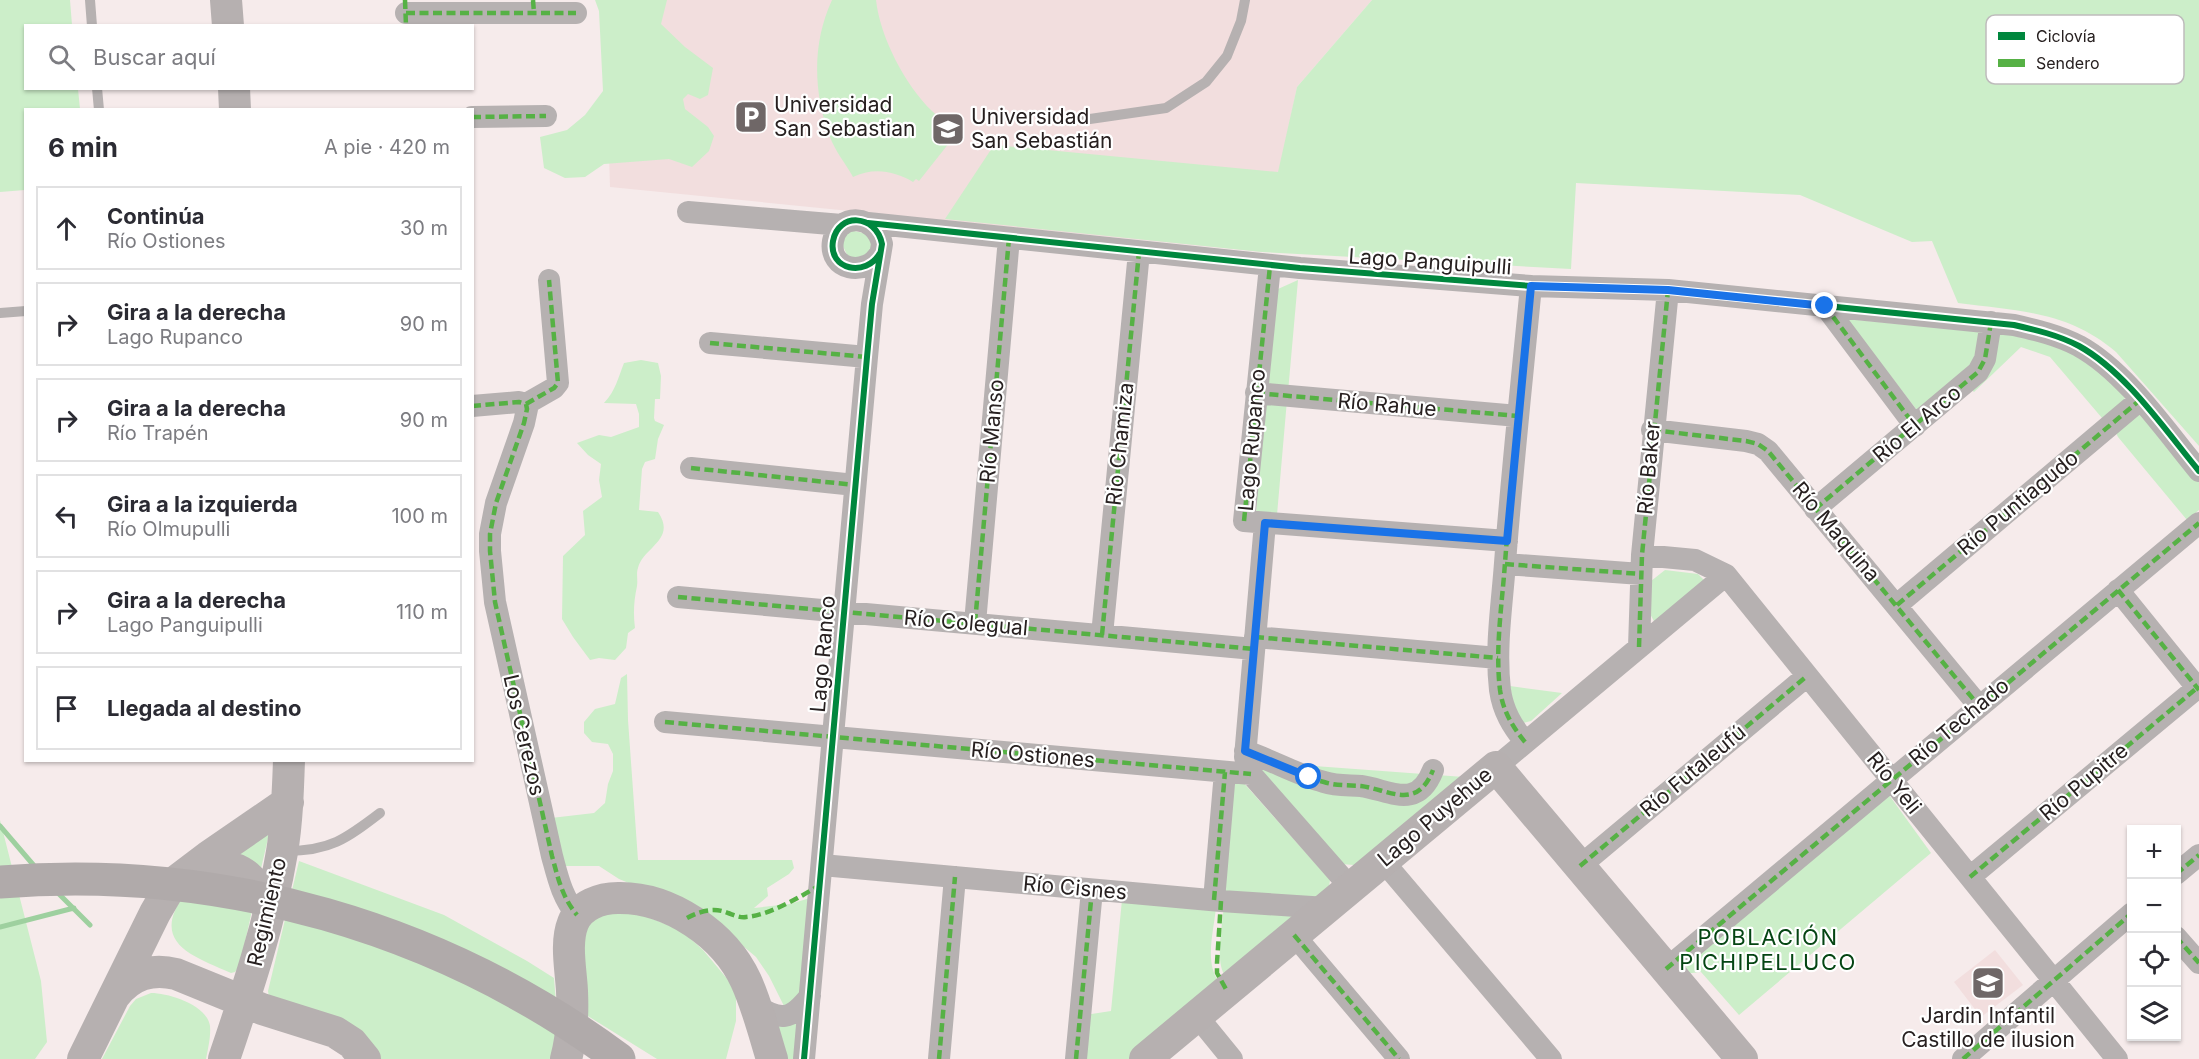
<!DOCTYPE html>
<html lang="es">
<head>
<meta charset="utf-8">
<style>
  :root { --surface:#fff; --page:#f7f7f7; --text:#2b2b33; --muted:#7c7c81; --line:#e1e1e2 }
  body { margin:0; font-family:Inter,sans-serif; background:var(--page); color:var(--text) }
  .controls { position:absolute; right:18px; bottom:18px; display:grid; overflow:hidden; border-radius:0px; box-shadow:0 2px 4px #0004 }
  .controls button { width:54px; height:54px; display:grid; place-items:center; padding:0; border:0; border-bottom:2px solid var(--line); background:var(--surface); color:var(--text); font:30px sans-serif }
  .stop { position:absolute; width:18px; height:18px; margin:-14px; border:4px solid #1a73e8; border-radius:50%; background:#fff }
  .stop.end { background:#1a73e8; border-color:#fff; box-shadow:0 2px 6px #0008 }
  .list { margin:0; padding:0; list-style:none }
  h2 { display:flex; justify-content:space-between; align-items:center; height:78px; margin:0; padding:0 24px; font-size:26px }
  h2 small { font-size:20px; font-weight:400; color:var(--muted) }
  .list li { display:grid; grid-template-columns:39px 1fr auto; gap:18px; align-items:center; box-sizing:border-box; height:84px; margin:0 12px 12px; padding:0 12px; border:2px solid var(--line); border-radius:0px }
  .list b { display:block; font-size:22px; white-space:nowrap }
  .list p { margin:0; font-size:20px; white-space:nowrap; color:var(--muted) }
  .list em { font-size:20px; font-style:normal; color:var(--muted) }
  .icon { flex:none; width:33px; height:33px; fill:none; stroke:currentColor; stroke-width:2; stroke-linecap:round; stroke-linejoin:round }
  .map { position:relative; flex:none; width:2199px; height:1059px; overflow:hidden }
  .search { position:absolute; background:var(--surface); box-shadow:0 2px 4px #0004; left:24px; top:24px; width:450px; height:66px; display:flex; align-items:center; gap:15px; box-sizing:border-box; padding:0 21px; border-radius:0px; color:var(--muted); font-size:22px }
  .panel { position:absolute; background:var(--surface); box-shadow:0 2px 4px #0004; left:24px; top:108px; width:450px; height:654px; border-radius:0px }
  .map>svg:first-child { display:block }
  .built { fill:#f2dede }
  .green { fill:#cceec9 }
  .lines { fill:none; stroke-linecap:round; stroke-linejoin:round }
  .stream { stroke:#9ed09f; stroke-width:5 }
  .lane { stroke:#b6b1b1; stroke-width:10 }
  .street { stroke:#b6b1b1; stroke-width:22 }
  .secondary { stroke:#b6b0b0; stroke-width:32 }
  .primary-bridge { stroke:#b0aaaa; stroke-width:33 }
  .quiet { stroke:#56b145; stroke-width:4.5; stroke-dasharray:9 4.5; stroke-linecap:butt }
  .cycleway-casing { stroke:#fff; stroke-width:10 }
  .cycleway { stroke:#00873e; stroke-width:6 }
  .route { stroke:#1a73e8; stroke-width:8 }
  .labels { text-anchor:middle; stroke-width:4.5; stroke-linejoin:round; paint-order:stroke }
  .poi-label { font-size:21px; fill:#272020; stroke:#fff; text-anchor:start }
  .street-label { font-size:21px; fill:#272020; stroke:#fff }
  .neighbourhood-label { font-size:22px; letter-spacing:1.5px; fill:#054513; stroke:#fff }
  .key { fill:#fff; stroke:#bebcbc; stroke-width:1.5 }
  .key-label { font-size:16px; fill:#272020 }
</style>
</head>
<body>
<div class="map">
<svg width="2199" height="1059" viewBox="0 0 2199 1059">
  <rect width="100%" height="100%" fill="#f6ebeb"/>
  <!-- built -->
  <path class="built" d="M 604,0 L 1372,0 L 1297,87 L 1262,252 L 610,187 Z
    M 1995,950 L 2023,985 L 1981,1017 L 1954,982 Z"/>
  <!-- green -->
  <path class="green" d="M 0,0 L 70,0 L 72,25 L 26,26 L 26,88 L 78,89 L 80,109 L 26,110 L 25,190 L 0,192 Z
    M 595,0 L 667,0 L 661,24 L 685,47 L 713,68 L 708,95 L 700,99 L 688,94 L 683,99 L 685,109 L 708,127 L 714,136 L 709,151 L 692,167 L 669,159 L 604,164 L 585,177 L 565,178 L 544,168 L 540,137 L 567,130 L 585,115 L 603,91 L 599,11 Z
    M 832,0 L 876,0 C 880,37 905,85 932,111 C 940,119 949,126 957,133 L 919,181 L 916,179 L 913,182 C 895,171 873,167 853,177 C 846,164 835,151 830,137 C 813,93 812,43 832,0 Z
    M 1372,0 L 2199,0 L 2199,446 L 2116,352 C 2068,311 2018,311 1958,303 L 1932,241 L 1912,242 L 1800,195 L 1576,183 L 1571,269 L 1262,252 L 945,219 L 994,145 L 1278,172 L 1297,87 Z
    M 850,230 L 872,235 L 872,255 L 849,259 L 841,242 Z
    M 1298,280 L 1288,392 L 1268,390 L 1278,289 Z
    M 1847,319 L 1981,332 L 1981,354 L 1919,413 Z
    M 1994,331 C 2009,334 2025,337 2040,341 C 2073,349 2101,373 2125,395 L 2124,403 L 2102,418 L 2050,357 L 2021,347 L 1974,392 L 1968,386 Z
    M 641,360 L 658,363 L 661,376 L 660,399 L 655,399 L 654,418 L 655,421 L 664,425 L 658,439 L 655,459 L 645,462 L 642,469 L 639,510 L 658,512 C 677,540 643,547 638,568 C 636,573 638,580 637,586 C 634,600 633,613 635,628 L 628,633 L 626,648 L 615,660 L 599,658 L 590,660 L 573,637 L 562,619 L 563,556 L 585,535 L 583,511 L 602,497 L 599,480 L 601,464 L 588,455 L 577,443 L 599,435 L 611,437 L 639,427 L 639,414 L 636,404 L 604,403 C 616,390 618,378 624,363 Z
    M 1287,400 L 1277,515 L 1256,515 L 1261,403 Z
    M 2138,410 L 2199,481 L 2199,510 L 2187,520 L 2118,437 L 2114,429 Z
    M 1665,570 L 1698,574 L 1704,580 L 1655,623 L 1649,612 L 1651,581 Z
    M 627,674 L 628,720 L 638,860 L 792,860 L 794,868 L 789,874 L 767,888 L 768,896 L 754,908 L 790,904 L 810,898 L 802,1001 L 785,1008 L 769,976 L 756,957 L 698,908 L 699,907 L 689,902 L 670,900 L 619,879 L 599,866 L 563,866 L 551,818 L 594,813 L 605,803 L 608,784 L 613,771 L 613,754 L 608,744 L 592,742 L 584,733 L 584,722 L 595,709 L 615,704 L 621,678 Z
    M 1510,686 L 1562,693 L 1531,721 L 1523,723 L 1517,720 Z
    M 1258,762 L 1464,777 L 1354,865 L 1341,864 L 1258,767 Z
    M 1242,781 L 1330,880 L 1329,887 L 1316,900 L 1226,895 L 1220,880 L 1235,782 Z
    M 1889,795 L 1931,853 L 1739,1015 L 1701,972 L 1683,974 L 1678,969 Z
    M 0,820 L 41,981 L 47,1042 L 35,1059 L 0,1059 Z
    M 270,830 L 259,877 L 229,860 Z
    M 299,861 L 444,915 L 527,961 L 554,978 L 558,1028 L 554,1059 L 378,1059 L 269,997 L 268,991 Z
    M 186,892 L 253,906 L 240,965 L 235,972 L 231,973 C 190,955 149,942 186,892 Z
    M 1122,900 L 1216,907 C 1214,930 1204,963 1219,982 L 1131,1059 L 1081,1059 L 1085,1015 L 1111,1011 Z
    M 1224,905 L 1299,913 L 1226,976 C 1214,966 1223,920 1224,905 Z
    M 619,906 L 681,930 L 703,950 L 729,981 L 736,997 L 736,1021 L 726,1059 L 657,1059 L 583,1013 L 578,964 L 585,925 Z
    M 151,993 C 169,993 207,1005 210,1026 C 211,1036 208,1049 206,1059 L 102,1059 L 130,1006 L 136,999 Z
    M 799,1019 L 801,1059 L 788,1059 L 777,1022 Z"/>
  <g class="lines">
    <!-- stream -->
    <path class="stream" d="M 0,826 L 36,868
      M 58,893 L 90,925
      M 0,927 L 74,908"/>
    <!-- lane -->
    <path class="lane" d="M 90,0 L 92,26
      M 97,88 L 99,110
      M 1083,120 L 1166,108 L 1206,82 L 1227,56 L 1241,21 L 1245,0
      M 0,313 L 26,311
      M 286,851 C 330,851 346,839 380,813"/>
    <!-- street -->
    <path class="street" d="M 406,13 L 576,13
      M 472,117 L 546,116
      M 688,212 L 842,225
      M 868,223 L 1300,268 L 1531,286 L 1668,290 L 2014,325 C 2036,330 2058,335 2079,346 C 2126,372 2165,430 2199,471
      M 1270,266 L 1244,521 L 1507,541
      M 1825,306 L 1915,426
      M 710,343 L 867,357
      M 1256,393 L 1518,416
      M 526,404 L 554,388 L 558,383 L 549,280
      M 472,406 L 519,402 L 526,404 L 527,409 L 524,423 L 496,503 L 490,534 L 490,551 L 495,602 L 552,856 C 558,878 562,897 577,915
      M 1652,430 L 1746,441 L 1758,444 L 1768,451 L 1979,706
      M 691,468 L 855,485
      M 1815,509 L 1978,372 L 1985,359 L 1991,322
      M 1265,523 L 1245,757 L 1251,774 L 1351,888
      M 1642,555 L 1695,560 L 1726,575 L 2117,1059
      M 1505,564 L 1641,574
      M 2118,590 L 2199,690
      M 678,597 L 1254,649
      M 1897,605 L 2140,400
      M 975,623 L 1009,238
      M 1102,635 L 1139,252
      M 1255,637 L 1498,658
      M 1639,647 L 1642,555 L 1668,290
      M 665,722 L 1251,774
      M 1525,742 C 1512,726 1503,711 1500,690 C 1495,648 1502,605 1505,563 C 1512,471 1522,379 1531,286
      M 1245,751 C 1272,760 1297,775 1324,782 C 1336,786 1349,785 1361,786 C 1390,790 1417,811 1433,770
      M 1496,767 L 1726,575
      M 1383,861 L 1551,1059
      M 822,865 L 1221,901 L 1327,908
      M 1580,866 L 1807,676
      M 2176,874 L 2199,855
      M 1970,877 L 2197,688
      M 1214,900 L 1225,772
      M 1294,935 L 1399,1059
      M 2176,937 L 2199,963
      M 1666,969 L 2199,523
      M 755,1005 C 781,1021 790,1021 810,996
      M 1197,1016 L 1232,1059
      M 804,1059 L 867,357 L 872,304 L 882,244 C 876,214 838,212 833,241 C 828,270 866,278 880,253
      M 939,1059 L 955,877
      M 1076,1059 L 1092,890
      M 1963,1059 L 2132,913"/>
    <!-- secondary -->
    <path class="secondary" d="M 226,0 L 228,26
      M 234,88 L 235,110
      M 191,870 C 236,860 253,870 269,913
      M 115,995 C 131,975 151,968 176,974 L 262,1009 L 335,1032 L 352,1043 L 365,1059
      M 83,1059 L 155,913 L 169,889 L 175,882 L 208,857 L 288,802
      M 224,1059 C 247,991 270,923 282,852 C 287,822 288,791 289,760
      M 566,1059 C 572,1037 573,1013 572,991 C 571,970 565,943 573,923 C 580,905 601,898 618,898 C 670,897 725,935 746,981 C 757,1005 764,1033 772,1059
      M 1145,1059 L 1496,767 L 1742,1059"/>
    <!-- primary-bridge -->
    <path class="primary-bridge" d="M 0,882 C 221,864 441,927 619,1059"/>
    <!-- quiet -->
    <path class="quiet" d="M 405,0 L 406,26
      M 533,0 L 534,13
      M 406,13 L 576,13
      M 472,117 L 546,116
      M 1825,306 L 1915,426
      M 710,343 L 867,357
      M 1256,393 L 1518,416
      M 526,404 L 554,388 L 558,383 L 549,280
      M 472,406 L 519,402 L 526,404 L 527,409 L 524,423 L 496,503 L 490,534 L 490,551 L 495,602 L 552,856 C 558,878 562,897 577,915
      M 1652,430 L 1746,441 L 1758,444 L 1768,451 L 1979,706
      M 691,468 L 855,485
      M 1815,509 L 1978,372 L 1985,359 L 1991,322
      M 1244,521 L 1270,266
      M 1265,523 L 1507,541
      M 1505,564 L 1641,574
      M 2118,590 L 2199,690
      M 678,597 L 1254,649
      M 1897,605 L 2140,400
      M 975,623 L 1009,238
      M 1102,635 L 1139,252
      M 1255,637 L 1498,658
      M 1639,647 L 1642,555 L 1668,290 L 1664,289
      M 665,722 L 1251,774
      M 1525,742 C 1512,726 1503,711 1500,690 C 1495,648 1502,605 1505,563 C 1512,471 1522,379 1531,286
      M 1245,751 C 1272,760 1297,775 1324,782 C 1336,786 1349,785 1361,786 C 1390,790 1417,811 1433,770
      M 1580,866 L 1807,676
      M 2176,874 L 2199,855
      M 1970,877 L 2197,688
      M 1214,900 L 1225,772
      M 1221,901 L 1217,963 L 1217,973 L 1227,991
      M 687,918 C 700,911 714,907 728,913 C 734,915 740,918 746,917 C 770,915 800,897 820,885
      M 1294,935 L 1399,1059
      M 2176,937 L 2199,963
      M 1666,969 L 2199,523
      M 939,1059 L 955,877
      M 1076,1059 L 1092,890
      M 1963,1059 L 2132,913"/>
    <!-- cycleway casing -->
    <g class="cycleway-casing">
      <path id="cycleway" d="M 868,223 L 1300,268 L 1531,286 L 1668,290 L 2014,325 C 2036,330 2058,335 2079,346 C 2126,372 2165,430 2199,471
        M 804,1059 L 867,357 L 872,304 L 882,244 C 876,214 838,212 833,241 C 828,270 866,278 880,253"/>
    </g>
    <!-- cycleway -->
    <use href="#cycleway" class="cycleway"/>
  </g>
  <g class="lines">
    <!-- route -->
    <path class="route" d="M 1309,777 L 1245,751 L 1265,523 L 1507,541 L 1531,286 L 1668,290 L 1825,306"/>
  </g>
  <!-- icons -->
  <defs>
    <g id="parking-square" transform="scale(1.725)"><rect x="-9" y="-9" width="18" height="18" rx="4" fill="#6f6767" stroke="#fff"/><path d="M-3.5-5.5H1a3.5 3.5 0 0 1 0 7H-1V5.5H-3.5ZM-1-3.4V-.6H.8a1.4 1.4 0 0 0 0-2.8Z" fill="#fff"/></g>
    <g id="university-square" transform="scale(1.725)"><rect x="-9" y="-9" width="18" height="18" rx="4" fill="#6f6767" stroke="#fff"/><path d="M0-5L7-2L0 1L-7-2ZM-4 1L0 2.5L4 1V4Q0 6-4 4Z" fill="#fff"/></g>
    <g id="school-square" transform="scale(1.725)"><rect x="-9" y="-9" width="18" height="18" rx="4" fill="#6f6767" stroke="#fff"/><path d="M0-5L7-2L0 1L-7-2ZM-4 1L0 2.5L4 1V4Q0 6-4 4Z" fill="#fff"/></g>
  </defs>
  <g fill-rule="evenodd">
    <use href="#parking-square" x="751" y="117"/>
    <use href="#university-square" x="948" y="129"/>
    <use href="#school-square" x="1988" y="983"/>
  </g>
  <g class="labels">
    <!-- poi labels -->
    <g class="poi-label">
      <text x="774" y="112">Universidad<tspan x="774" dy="24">San Sebastian</tspan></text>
      <text x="971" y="124">Universidad<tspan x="971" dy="24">San Sebastián</tspan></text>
      <text x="1988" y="1023" text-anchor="middle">Jardin Infantil<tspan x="1988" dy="24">Castillo de ilusion</tspan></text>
    </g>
    <!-- street labels -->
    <g class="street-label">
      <text transform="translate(1430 262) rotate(4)" y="7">Lago Panguipulli</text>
      <text transform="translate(1387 405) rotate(5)" y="7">Río Rahue</text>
      <text transform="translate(1917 424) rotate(-40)" y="7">Río El Arco</text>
      <text transform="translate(992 431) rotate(-85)" y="7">Río Manso</text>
      <text transform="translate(1252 440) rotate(-85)" y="7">Lago Rupanco</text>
      <text transform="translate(1120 444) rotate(-84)" y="7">Rio Chamiza</text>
      <text transform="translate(1649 468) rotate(-85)" y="7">Río Baker</text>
      <text transform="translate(2018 503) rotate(-40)" y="7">Río Puntiagudo</text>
      <text transform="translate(1836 532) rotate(50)" y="7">Río Maquina</text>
      <text transform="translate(966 623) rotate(5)" y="7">Río Colegual</text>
      <text transform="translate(823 654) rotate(-85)" y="7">Lago Ranco</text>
      <text transform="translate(1959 722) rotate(-40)" y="7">Río Techado</text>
      <text transform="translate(524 735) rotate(77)" y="7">Los Cerezos</text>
      <text transform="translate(1033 755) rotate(5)" y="7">Río Ostiones</text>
      <text transform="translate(1693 771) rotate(-40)" y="7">Río Futaleufú</text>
      <text transform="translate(2084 782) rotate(-40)" y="7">Río Pupitre</text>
      <text transform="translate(1894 783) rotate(51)" y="7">Río Yeli</text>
      <text transform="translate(1435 817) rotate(-40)" y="7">Lago Puyehue</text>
      <text transform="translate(1075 888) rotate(5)" y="7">Río Cisnes</text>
      <text transform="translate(267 912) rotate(-77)" y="7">Regimiento</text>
    </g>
    <!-- neighbourhood labels -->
    <g class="neighbourhood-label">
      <text x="1768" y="945">POBLACIÓN<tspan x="1768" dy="25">PICHIPELLUCO</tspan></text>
    </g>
  </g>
  <!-- legend -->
  <rect x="1986" y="15" width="198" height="69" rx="9" class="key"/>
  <rect x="1998" y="32" width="27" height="8" fill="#00873e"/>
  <rect x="1998" y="59" width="27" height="8" fill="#56b145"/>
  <g class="key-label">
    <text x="2036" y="42">Ciclovía</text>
    <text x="2036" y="69">Sendero</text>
  </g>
</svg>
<div class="controls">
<button>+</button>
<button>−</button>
<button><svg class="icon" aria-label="locate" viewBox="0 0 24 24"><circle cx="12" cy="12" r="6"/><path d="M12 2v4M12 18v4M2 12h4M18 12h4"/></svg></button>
<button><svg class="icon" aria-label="layers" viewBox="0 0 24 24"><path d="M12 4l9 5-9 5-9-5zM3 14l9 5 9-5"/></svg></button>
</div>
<div class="stop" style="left:1309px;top:777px"></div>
<div class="stop end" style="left:1825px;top:306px"></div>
<div class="search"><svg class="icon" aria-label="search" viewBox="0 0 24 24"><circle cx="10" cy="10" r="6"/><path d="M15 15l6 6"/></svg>Buscar aquí</div>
<section class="panel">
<h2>6 min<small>A pie · 420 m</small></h2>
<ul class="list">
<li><svg class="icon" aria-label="ahead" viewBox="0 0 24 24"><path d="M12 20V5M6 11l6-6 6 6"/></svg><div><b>Continúa</b><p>Río Ostiones</p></div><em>30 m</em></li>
<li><svg class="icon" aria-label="right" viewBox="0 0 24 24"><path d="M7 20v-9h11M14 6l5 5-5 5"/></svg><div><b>Gira a la derecha</b><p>Lago Rupanco</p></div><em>90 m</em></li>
<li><svg class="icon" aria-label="right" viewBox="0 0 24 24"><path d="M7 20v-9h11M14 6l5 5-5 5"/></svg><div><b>Gira a la derecha</b><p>Río Trapén</p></div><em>90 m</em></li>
<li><svg class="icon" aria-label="left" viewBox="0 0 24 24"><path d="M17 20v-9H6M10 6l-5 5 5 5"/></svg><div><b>Gira a la izquierda</b><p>Río Olmupulli</p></div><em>100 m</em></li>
<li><svg class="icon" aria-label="right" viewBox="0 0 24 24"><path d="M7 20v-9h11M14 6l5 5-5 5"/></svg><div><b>Gira a la derecha</b><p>Lago Panguipulli</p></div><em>110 m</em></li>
<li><svg class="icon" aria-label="arrive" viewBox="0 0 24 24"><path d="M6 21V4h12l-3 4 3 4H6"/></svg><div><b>Llegada al destino</b></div></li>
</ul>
</section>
</div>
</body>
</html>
